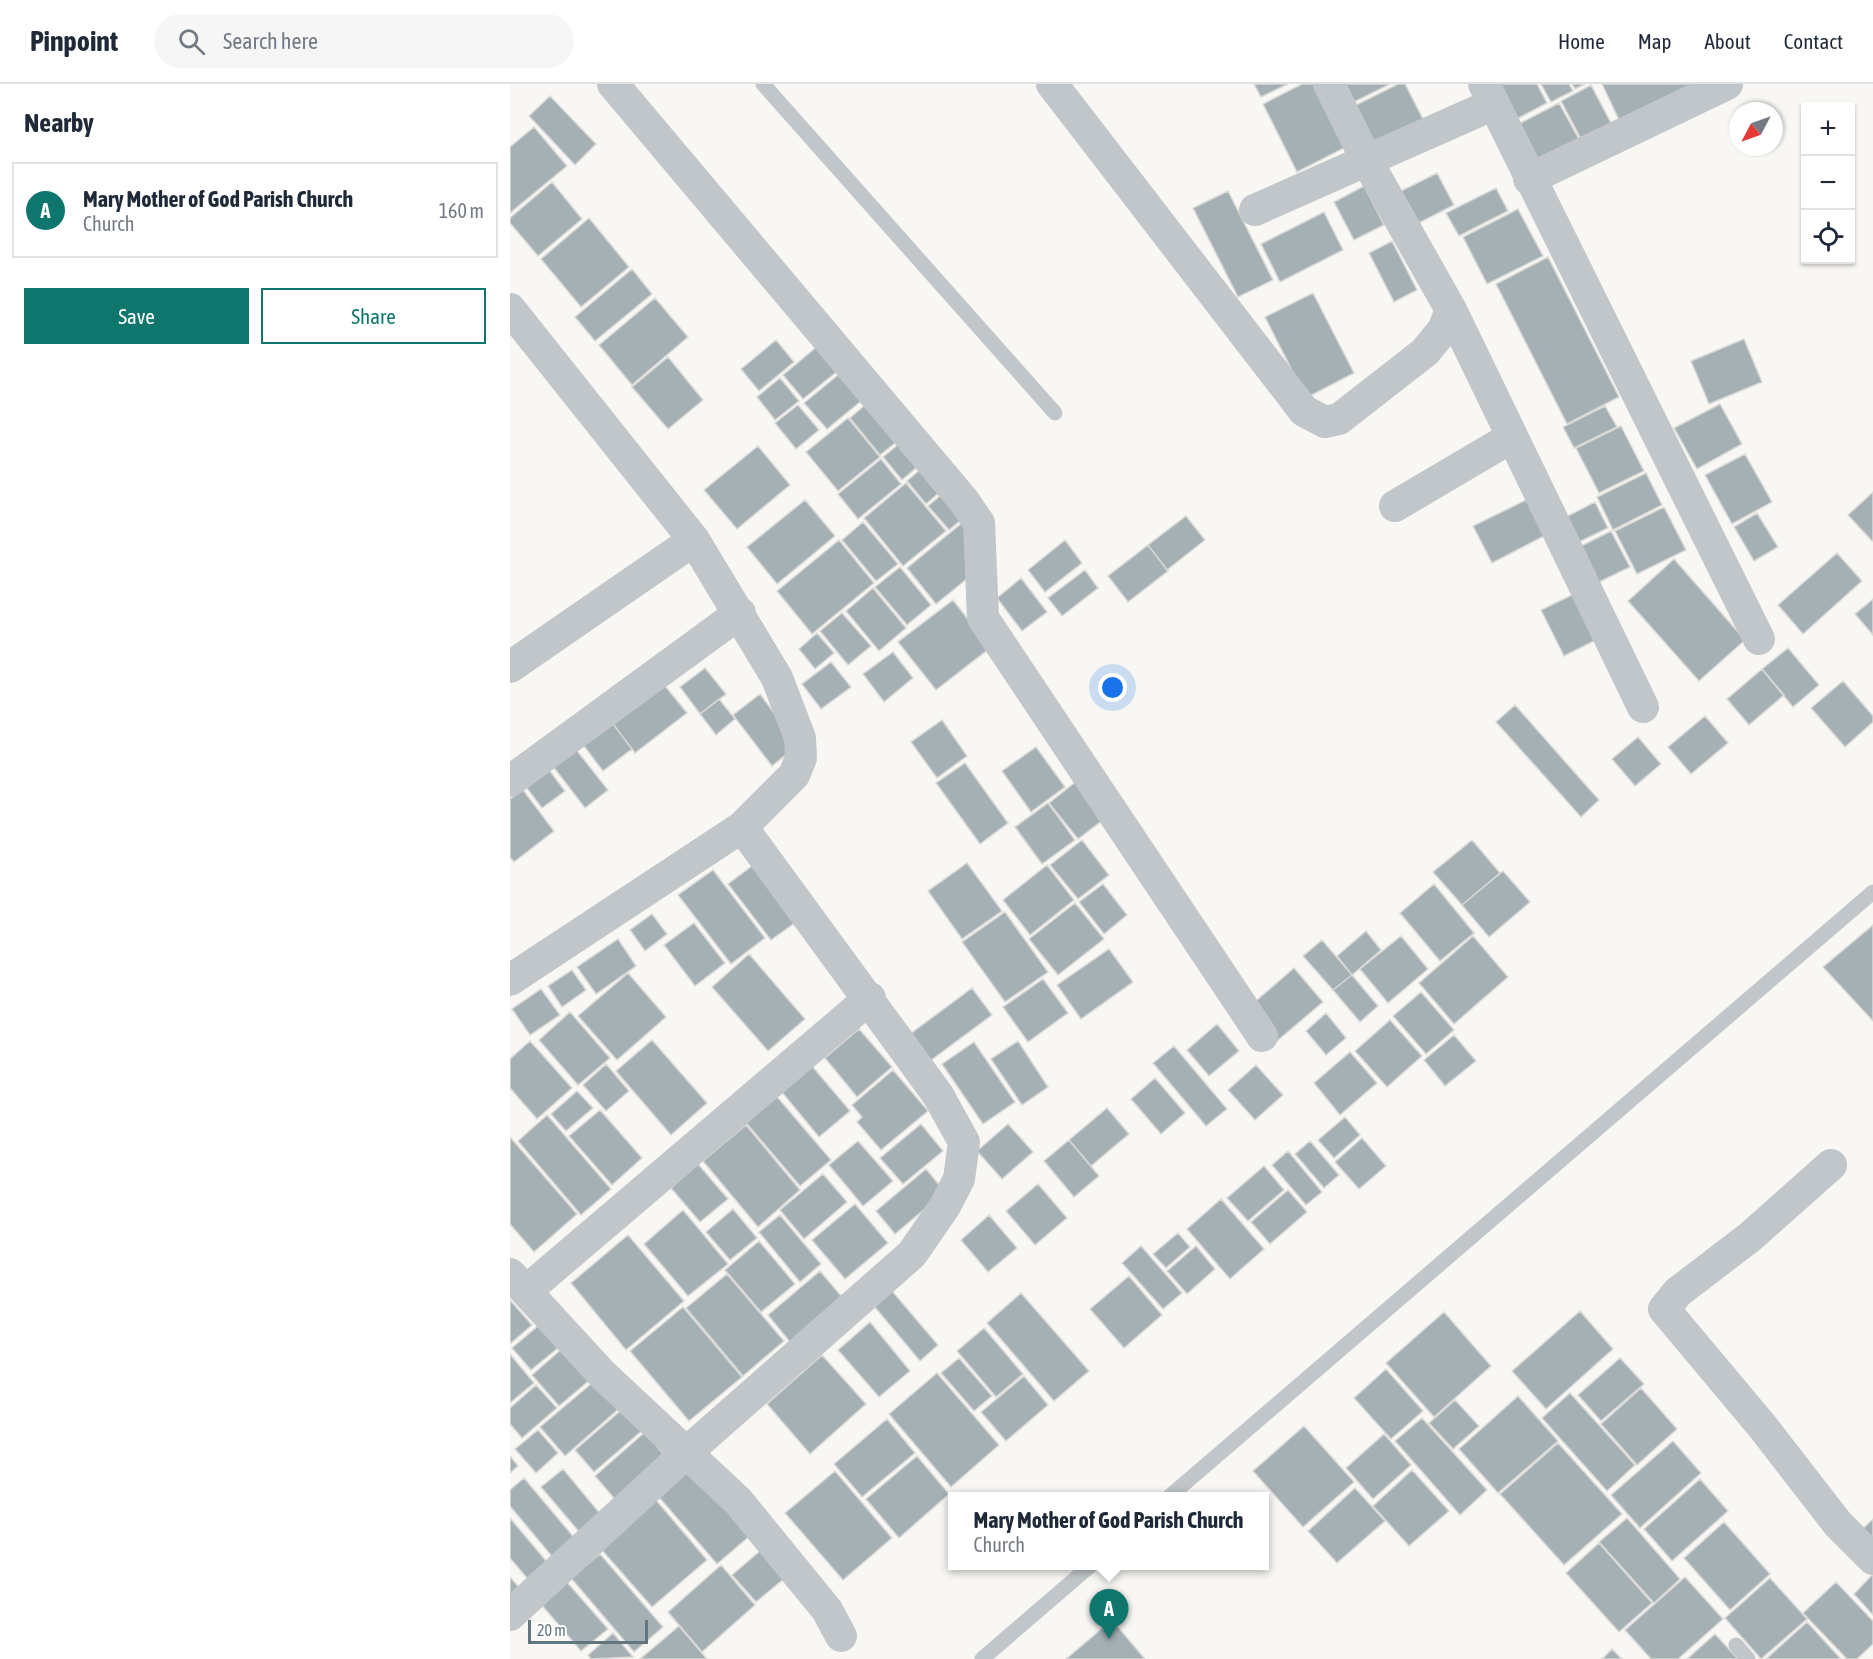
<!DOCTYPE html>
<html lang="en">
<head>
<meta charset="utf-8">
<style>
  :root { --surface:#fff; --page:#f6f6f7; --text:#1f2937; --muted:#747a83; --line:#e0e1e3; --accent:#0f766e }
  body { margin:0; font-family:"Asap Condensed",sans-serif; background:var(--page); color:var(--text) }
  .controls { position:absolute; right:18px; top:18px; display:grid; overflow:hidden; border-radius:0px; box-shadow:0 2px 4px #0004 }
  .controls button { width:54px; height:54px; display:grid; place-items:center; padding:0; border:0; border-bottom:2px solid var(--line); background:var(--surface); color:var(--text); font:30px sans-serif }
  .compass { position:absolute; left:1219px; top:18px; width:54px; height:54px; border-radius:50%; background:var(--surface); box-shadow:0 2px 4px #0004; rotate:229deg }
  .scale { position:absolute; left:18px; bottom:15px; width:120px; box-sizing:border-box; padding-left:6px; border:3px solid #627680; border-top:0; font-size:16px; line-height:21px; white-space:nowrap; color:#627680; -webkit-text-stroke:4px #fff; paint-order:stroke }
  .you { position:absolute; left:603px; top:604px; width:21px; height:21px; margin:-15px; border:4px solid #fff; border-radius:50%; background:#1a73e8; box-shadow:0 0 0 9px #1a73e833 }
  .badge { display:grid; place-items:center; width:39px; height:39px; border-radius:50%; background:var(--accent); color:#fff; font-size:20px; font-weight:700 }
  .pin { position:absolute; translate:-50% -50px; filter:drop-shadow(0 2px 3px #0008) }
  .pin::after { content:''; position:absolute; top:32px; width:21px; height:18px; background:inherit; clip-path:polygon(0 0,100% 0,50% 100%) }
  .popup { position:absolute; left:438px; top:1408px; width:321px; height:78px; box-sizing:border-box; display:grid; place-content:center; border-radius:0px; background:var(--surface); filter:drop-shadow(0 2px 4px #0005); font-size:20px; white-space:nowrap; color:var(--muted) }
  .popup b { font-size:22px; color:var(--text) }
  .popup::after { content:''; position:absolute; left:50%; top:100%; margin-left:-12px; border:12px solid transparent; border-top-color:var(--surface) }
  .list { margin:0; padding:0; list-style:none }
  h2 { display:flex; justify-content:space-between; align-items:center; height:78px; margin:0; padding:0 24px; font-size:26px }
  h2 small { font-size:20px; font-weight:400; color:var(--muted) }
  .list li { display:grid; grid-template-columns:39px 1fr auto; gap:18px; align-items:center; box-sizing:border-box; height:96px; margin:0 12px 12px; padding:0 12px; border:2px solid var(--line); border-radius:0px }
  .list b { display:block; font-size:22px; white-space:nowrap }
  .list p { margin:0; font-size:20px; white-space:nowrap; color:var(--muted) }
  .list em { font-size:20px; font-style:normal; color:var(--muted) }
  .actions { display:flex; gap:12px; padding:18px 24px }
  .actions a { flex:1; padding:14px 0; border:2px solid var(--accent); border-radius:0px; text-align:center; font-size:21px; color:var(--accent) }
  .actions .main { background:var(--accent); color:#fff }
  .icon { flex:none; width:33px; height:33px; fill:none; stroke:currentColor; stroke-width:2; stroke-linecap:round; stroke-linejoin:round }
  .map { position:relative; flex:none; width:1363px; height:1575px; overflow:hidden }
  header { display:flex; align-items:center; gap:36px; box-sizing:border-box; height:84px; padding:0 30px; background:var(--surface); border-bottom:2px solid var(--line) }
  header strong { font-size:28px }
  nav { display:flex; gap:33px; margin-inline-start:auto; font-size:21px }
  .search { width:420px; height:54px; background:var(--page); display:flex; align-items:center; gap:15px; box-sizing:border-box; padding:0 21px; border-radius:33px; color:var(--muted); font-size:22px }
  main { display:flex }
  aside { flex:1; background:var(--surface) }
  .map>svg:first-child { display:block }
  .building { fill:#a5b0b4; stroke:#d9d9d7; stroke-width:1.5 }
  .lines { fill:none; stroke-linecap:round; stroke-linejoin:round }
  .lane { stroke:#c0c6c9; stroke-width:15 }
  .street { stroke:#c0c6c9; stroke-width:32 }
</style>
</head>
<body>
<header>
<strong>Pinpoint</strong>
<div class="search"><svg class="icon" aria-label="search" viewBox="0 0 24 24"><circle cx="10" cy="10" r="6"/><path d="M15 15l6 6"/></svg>Search here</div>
<nav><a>Home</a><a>Map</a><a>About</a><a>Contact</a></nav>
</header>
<main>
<aside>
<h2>Nearby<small></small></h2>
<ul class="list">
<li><span class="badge">A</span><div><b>Mary Mother of God Parish Church</b><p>Church</p></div><em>160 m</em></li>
</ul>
<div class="actions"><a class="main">Save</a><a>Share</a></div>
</aside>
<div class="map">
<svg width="1363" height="1575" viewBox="0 0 1363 1575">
  <rect width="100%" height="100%" fill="#f8f7f4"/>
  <!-- building -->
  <path class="building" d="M 744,0 L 778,0 L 751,13 Z
    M 792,0 L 810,0 L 840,61 L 787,88 L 753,20 Z
    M 832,0 L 880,0 L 842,19 Z
    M 888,0 L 895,0 L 914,37 L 863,63 L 842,23 Z
    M 984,0 L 1027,0 L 1037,19 L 1003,37 Z
    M 1031,0 L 1059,0 L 1063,7 L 1041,18 Z
    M 1062,0 L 1075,0 L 1065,5 Z
    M 1092,0 L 1187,0 L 1111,40 Z
    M 1081,1 L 1101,39 L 1071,55 L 1051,17 Z
    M 40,12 L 86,60 L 65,81 L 19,32 Z
    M 1049,19 L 1069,55 L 1020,80 L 1001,44 Z
    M 24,43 L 57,82 L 0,129 L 0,63 Z
    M 927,89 L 944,121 L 901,143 L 885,110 Z
    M 42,98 L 72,135 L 28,172 L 0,139 L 0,134 Z
    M 854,102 L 874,141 L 844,156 L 824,118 Z
    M 986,104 L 998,127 L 949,152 L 936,129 Z
    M 718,107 L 763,196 L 728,213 L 683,124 Z
    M 1008,125 L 1033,172 L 977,200 L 953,153 Z
    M 814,128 L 833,166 L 770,198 L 751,160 Z
    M 79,134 L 119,183 L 71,223 L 31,175 Z
    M 882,157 L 907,206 L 884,218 L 859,169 Z
    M 1038,173 L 1109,313 L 1057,340 L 986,200 Z
    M 122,185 L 142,210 L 85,257 L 65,233 Z
    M 803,209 L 844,289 L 796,314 L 755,233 Z
    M 145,214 L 178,253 L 122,301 L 89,261 Z
    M 1234,255 L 1252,298 L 1199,320 L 1181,277 Z
    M 266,256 L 284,278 L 249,307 L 231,285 Z
    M 315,256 L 335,281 L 293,315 L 273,291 Z
    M 158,273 L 193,316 L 158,345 L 122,303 Z
    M 339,282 L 361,309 L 317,345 L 294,319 Z
    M 270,294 L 289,317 L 265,336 L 247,313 Z
    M 363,314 L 394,352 L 370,371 L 340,334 Z
    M 1210,320 L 1232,360 L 1187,385 L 1164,344 Z
    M 288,321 L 309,346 L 286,365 L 265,339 Z
    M 1095,322 L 1107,343 L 1064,364 L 1053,343 Z
    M 338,334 L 370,373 L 328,407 L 296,368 Z
    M 1111,342 L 1134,387 L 1089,409 L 1066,364 Z
    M 395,355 L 414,377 L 392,396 L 373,373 Z
    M 248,362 L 280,401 L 227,445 L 194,406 Z
    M 1235,370 L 1262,418 L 1222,440 L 1195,391 Z
    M 371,375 L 391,400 L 348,435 L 328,410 Z
    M 418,379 L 437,402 L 416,420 L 397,397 Z
    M 1136,389 L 1152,421 L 1103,446 L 1087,413 Z
    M 396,399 L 436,447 L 393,482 L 354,434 Z
    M 437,406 L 457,431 L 439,446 L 418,422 Z
    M 1363,408 L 1363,457 L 1362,457 L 1338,431 Z
    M 1020,414 L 1038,450 L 982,479 L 963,442 Z
    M 295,416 L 325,452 L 267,500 L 237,463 Z
    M 1085,418 L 1098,444 L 1069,458 L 1056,433 Z
    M 1154,423 L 1176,466 L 1127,490 L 1105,447 Z
    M 1247,429 L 1268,463 L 1244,477 L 1224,443 Z
    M 676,432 L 695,456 L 657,486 L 638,461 Z
    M 458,434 L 463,490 L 426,520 L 397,484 Z
    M 353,438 L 388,480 L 366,497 L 332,456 Z
    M 1101,447 L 1120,483 L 1085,500 L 1067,464 Z
    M 329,456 L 364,499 L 302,550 L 267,507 Z
    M 555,456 L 572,479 L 535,508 L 518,486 Z
    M 638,461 L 658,487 L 618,518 L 598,492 Z
    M 1327,469 L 1352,497 L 1293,550 L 1268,521 Z
    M 1164,475 L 1235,556 L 1189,597 L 1118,517 Z
    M 390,483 L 421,521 L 397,541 L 365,503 Z
    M 575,486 L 588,504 L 552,532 L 538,514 Z
    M 511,494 L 537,528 L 512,547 L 487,514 Z
    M 363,504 L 396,544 L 369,567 L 336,527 Z
    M 1066,509 L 1090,554 L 1054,572 L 1031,526 Z
    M 1363,515 L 1363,551 L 1345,530 Z
    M 443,516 L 480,564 L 426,606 L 388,558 Z
    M 332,529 L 361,562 L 338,581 L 310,547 Z
    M 307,549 L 324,569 L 305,585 L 289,565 Z
    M 1278,564 L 1309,601 L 1283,623 L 1252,585 Z
    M 383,568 L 403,594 L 374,618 L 353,590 Z
    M 321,578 L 341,603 L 311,625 L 292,600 Z
    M 195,584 L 216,610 L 190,630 L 170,603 Z
    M 1252,585 L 1274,611 L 1239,641 L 1217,615 Z
    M 151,597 L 177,629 L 125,669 L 100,636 Z
    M 1333,597 L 1363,632 L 1363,638 L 1335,663 L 1301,624 Z
    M 250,610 L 288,661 L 262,682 L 223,631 Z
    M 209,615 L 225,635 L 206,651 L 190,630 Z
    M 1005,621 L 1089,716 L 1071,733 L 986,638 Z
    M 1195,632 L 1218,659 L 1181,690 L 1158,663 Z
    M 100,636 L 122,665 L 93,687 L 71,658 Z
    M 432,636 L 457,672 L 427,694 L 401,658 Z
    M 1128,653 L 1151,680 L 1125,702 L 1102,675 Z
    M 64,663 L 98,706 L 75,724 L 42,681 Z
    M 526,663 L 555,703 L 521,728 L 492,687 Z
    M 33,678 L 55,707 L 32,724 L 10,695 Z
    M 455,679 L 498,739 L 470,760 L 426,699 Z
    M 573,692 L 602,729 L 568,755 L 539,719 Z
    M 13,706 L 44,747 L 4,778 L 0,773 L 0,715 Z
    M 538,719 L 565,756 L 532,780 L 505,743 Z
    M 572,756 L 599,791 L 568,815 L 540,781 Z
    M 962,756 L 990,789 L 952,821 L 923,788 Z
    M 250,776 L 293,833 L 261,856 L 218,800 Z
    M 457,779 L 492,827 L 452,855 L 418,807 Z
    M 537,781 L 564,816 L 520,851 L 493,816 Z
    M 203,786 L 255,854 L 221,880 L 168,811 Z
    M 993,787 L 1020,818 L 979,853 L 952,821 Z
    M 593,800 L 617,831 L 594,850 L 569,818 Z
    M 924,800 L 964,849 L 930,877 L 890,829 Z
    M 565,819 L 594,855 L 548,891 L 519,855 Z
    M 495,828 L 538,888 L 495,918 L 452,858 Z
    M 142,830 L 157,850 L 135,867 L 120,846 Z
    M 184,839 L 215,879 L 185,902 L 154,861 Z
    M 1363,841 L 1363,937 L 1313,883 Z
    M 856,847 L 871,866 L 842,891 L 827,872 Z
    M 891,852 L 918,885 L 878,919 L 850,885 Z
    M 963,852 L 998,893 L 944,940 L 909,899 Z
    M 108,855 L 126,882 L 86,910 L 67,883 Z
    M 812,856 L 842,891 L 823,906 L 793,872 Z
    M 599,865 L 623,898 L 571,935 L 547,901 Z
    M 239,870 L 295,935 L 258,967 L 202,903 Z
    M 784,884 L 813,918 L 767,957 L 739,923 Z
    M 62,886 L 76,906 L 52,923 L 38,902 Z
    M 118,889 L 156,933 L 107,976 L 68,932 Z
    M 842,891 L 868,922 L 850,938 L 823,906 Z
    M 533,895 L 558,929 L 518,958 L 493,923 Z
    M 462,904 L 482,931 L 416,980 L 396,953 Z
    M 31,905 L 50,931 L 20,951 L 2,925 Z
    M 911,908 L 944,946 L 916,970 L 883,932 Z
    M 60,928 L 100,974 L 68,1001 L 29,956 Z
    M 816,929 L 836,954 L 816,971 L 796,947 Z
    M 880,936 L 912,972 L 877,1003 L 845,967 Z
    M 707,940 L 729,967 L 699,992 L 677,966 Z
    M 349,945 L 382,983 L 347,1013 L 315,974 Z
    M 944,951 L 966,977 L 935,1002 L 914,976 Z
    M 142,956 L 197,1019 L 161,1051 L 106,987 Z
    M 20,957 L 62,1004 L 27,1035 L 0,1004 L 0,975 Z
    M 508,957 L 538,1003 L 512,1021 L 481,975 Z
    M 464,958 L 505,1018 L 473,1040 L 432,980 Z
    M 664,962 L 717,1025 L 696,1042 L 643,979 Z
    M 840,968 L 867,999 L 830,1031 L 804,999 Z
    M 96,980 L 119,1007 L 96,1027 L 73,1001 Z
    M 746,981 L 773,1011 L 745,1036 L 718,1006 Z
    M 302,982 L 340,1027 L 309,1053 L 271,1007 Z
    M 383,986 L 418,1027 L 371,1066 L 347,1038 L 352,1033 L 342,1021 Z
    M 645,994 L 675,1029 L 651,1050 L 621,1015 Z
    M 67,1007 L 83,1024 L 56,1047 L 41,1030 Z
    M 263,1008 L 321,1076 L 290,1102 L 232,1034 Z
    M 597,1024 L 619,1050 L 581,1082 L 559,1056 Z
    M 90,1026 L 132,1074 L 102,1101 L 59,1052 Z
    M 37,1031 L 101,1105 L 71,1131 L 8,1057 Z
    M 835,1033 L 850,1051 L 824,1074 L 808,1056 Z
    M 411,1040 L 433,1067 L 393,1100 L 370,1074 Z
    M 498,1040 L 523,1068 L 492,1095 L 467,1067 Z
    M 236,1041 L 290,1106 L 248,1143 L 193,1077 Z
    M 0,1053 L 67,1130 L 24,1168 L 0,1140 Z
    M 852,1054 L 876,1082 L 849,1105 L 825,1078 Z
    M 559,1056 L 589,1092 L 564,1113 L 534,1077 Z
    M 348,1057 L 383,1097 L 353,1122 L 319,1081 Z
    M 800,1057 L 829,1091 L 814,1104 L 785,1070 Z
    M 778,1067 L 812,1108 L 796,1121 L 762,1081 Z
    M 188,1080 L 218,1115 L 190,1138 L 161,1104 Z
    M 754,1082 L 774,1106 L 738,1137 L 717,1114 Z
    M 416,1085 L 435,1108 L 385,1150 L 366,1127 Z
    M 313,1090 L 337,1118 L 294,1155 L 270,1126 Z
    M 528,1100 L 557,1134 L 525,1161 L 496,1127 Z
    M 778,1106 L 797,1128 L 760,1160 L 741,1138 Z
    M 711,1115 L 754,1165 L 720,1195 L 677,1145 Z
    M 345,1120 L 378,1159 L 335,1195 L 302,1156 Z
    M 223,1125 L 247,1154 L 220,1176 L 196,1148 Z
    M 173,1126 L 218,1180 L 178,1212 L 134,1160 Z
    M 270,1131 L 311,1180 L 290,1198 L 249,1148 Z
    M 479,1131 L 507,1164 L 478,1188 L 451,1156 Z
    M 668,1149 L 680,1163 L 656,1184 L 643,1170 Z
    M 118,1151 L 174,1217 L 116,1266 L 61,1199 Z
    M 249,1157 L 285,1200 L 251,1228 L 215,1186 Z
    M 631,1162 L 672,1209 L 653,1225 L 612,1179 Z
    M 686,1162 L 705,1185 L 677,1210 L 657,1187 Z
    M 310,1187 L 337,1219 L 284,1263 L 258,1231 Z
    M 217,1190 L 274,1257 L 233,1292 L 176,1224 Z
    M 619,1192 L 652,1231 L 614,1264 L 580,1225 Z
    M 382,1207 L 428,1261 L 410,1277 L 364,1222 Z
    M 511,1209 L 579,1287 L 544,1317 L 477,1239 Z
    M 0,1216 L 22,1241 L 1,1259 L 0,1257 Z
    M 173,1223 L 232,1293 L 179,1337 L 120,1267 Z
    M 1070,1227 L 1103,1265 L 1036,1325 L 1002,1287 Z
    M 934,1228 L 981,1282 L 924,1333 L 876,1279 Z
    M 360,1238 L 400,1287 L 369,1313 L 328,1266 Z
    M 29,1241 L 48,1264 L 21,1286 L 2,1264 Z
    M 474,1244 L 513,1290 L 486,1313 L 447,1267 Z
    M 54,1263 L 81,1295 L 49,1322 L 22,1291 Z
    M 0,1270 L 24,1299 L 0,1319 Z
    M 312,1271 L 356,1320 L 300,1370 L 257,1320 Z
    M 449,1274 L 482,1312 L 464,1327 L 431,1289 Z
    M 1110,1274 L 1134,1300 L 1091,1337 L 1068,1311 Z
    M 876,1285 L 913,1327 L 881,1355 L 844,1314 Z
    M 427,1289 L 489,1361 L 441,1403 L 379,1330 Z
    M 514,1292 L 538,1321 L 496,1357 L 471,1328 Z
    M 88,1294 L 112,1322 L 55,1372 L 30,1343 Z
    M 26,1301 L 47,1324 L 12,1354 L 0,1340 L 0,1324 Z
    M 1131,1304 L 1167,1345 L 1127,1381 L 1091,1340 Z
    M 1060,1309 L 1125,1381 L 1097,1407 L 1032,1334 Z
    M 1008,1312 L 1048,1357 L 988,1409 L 949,1365 Z
    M 945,1316 L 969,1342 L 943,1365 L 919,1339 Z
    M 116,1322 L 135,1344 L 84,1388 L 65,1366 Z
    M 912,1334 L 977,1406 L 950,1431 L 885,1357 Z
    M 377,1335 L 405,1369 L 352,1413 L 324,1380 Z
    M 794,1342 L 844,1398 L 793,1443 L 743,1387 Z
    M 28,1346 L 48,1369 L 26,1389 L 5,1365 Z
    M 135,1348 L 159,1377 L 109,1420 L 85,1392 Z
    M 874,1350 L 901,1381 L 863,1415 L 836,1384 Z
    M 1163,1357 L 1191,1389 L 1130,1444 L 1101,1411 Z
    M 1048,1359 L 1112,1430 L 1054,1481 L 990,1410 Z
    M 0,1372 L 8,1382 L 0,1389 Z
    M 407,1372 L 439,1410 L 389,1454 L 356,1415 Z
    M 177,1375 L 242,1450 L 207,1480 L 142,1405 Z
    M 53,1385 L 92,1432 L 71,1450 L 31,1403 Z
    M 902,1386 L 939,1427 L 899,1462 L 863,1422 Z
    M 325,1387 L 382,1454 L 333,1496 L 275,1429 Z
    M 14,1394 L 72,1463 L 50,1482 L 0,1422 L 0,1406 Z
    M 1190,1395 L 1218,1427 L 1162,1477 L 1134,1445 Z
    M 845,1404 L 875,1437 L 827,1479 L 798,1447 Z
    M 140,1409 L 197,1476 L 142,1523 L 84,1457 Z
    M 0,1434 L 37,1478 L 17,1494 L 0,1474 Z
    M 1117,1434 L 1170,1495 L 1144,1519 L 1089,1458 Z
    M 1363,1435 L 1363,1470 L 1344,1453 Z
    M 1214,1438 L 1260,1490 L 1220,1526 L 1174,1474 Z
    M 1089,1459 L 1142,1519 L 1109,1548 L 1056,1489 Z
    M 257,1461 L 281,1489 L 246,1518 L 222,1491 Z
    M 90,1470 L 153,1543 L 124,1568 L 61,1494 Z
    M 211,1481 L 245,1521 L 192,1568 L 158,1528 Z
    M 1363,1490 L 1363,1531 L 1344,1510 Z
    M 0,1493 L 14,1509 L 0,1521 Z
    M 1175,1493 L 1213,1535 L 1168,1575 L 1141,1575 L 1115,1546 Z
    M 1260,1494 L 1297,1535 L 1251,1575 L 1215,1534 Z
    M 56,1497 L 98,1545 L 71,1567 L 30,1519 Z
    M 1326,1498 L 1363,1537 L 1363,1560 L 1347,1575 L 1337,1575 L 1293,1529 Z
    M 602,1536 L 635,1575 L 556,1575 Z
    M 1297,1538 L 1331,1575 L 1256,1575 Z
    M 169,1542 L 197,1575 L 130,1575 Z
    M 103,1549 L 123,1573 L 81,1575 L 78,1571 Z
    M 1205,1550 L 1228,1575 L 1177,1575 Z
    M 1102,1565 L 1112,1575 L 1092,1575 Z"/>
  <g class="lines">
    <!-- lane -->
    <path class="lane" d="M 253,0 L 545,329
      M 660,1412 L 1363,808
      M 1226,1561 L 1238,1575
      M 472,1575 L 580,1482"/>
    <!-- street -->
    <path class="street" d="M 103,0 L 454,417 L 469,439 L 473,534 L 752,952
      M 542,0 L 794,327 L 815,338 L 829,335 L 915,268 L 933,246 L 941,226
      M 819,0 L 857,77 L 941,226 L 1133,623
      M 974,0 L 1249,555
      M 1019,95 L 1217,0
      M 745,126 L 984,20
      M 0,225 L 184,456 L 267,594 L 290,654 L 291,674 L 284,691 L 232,743 L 0,896
      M 885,422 L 1002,353
      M 0,583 L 184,456
      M 0,697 L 230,529
      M 1321,1081 L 1240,1153 L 1168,1208 L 1154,1225 L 1252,1342 L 1328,1440 L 1363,1475
      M 0,1190 L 93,1291 L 228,1417 L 317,1526 L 331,1552
      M 16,1207 L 360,914
      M 0,1531 L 177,1368 L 402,1170 L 435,1122 L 449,1095 L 454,1058 L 428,1011 L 232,743"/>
  </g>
</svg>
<div class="controls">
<button>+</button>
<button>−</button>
<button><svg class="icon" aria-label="locate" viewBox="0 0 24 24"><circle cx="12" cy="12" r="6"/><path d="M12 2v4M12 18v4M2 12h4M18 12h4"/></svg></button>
</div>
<svg class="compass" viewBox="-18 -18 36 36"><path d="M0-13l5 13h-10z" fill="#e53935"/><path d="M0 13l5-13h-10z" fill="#747a83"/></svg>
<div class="scale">20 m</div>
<div class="you"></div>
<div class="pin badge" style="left:599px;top:1555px">A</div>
<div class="popup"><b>Mary Mother of God Parish Church</b>Church</div>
</div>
</main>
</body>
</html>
